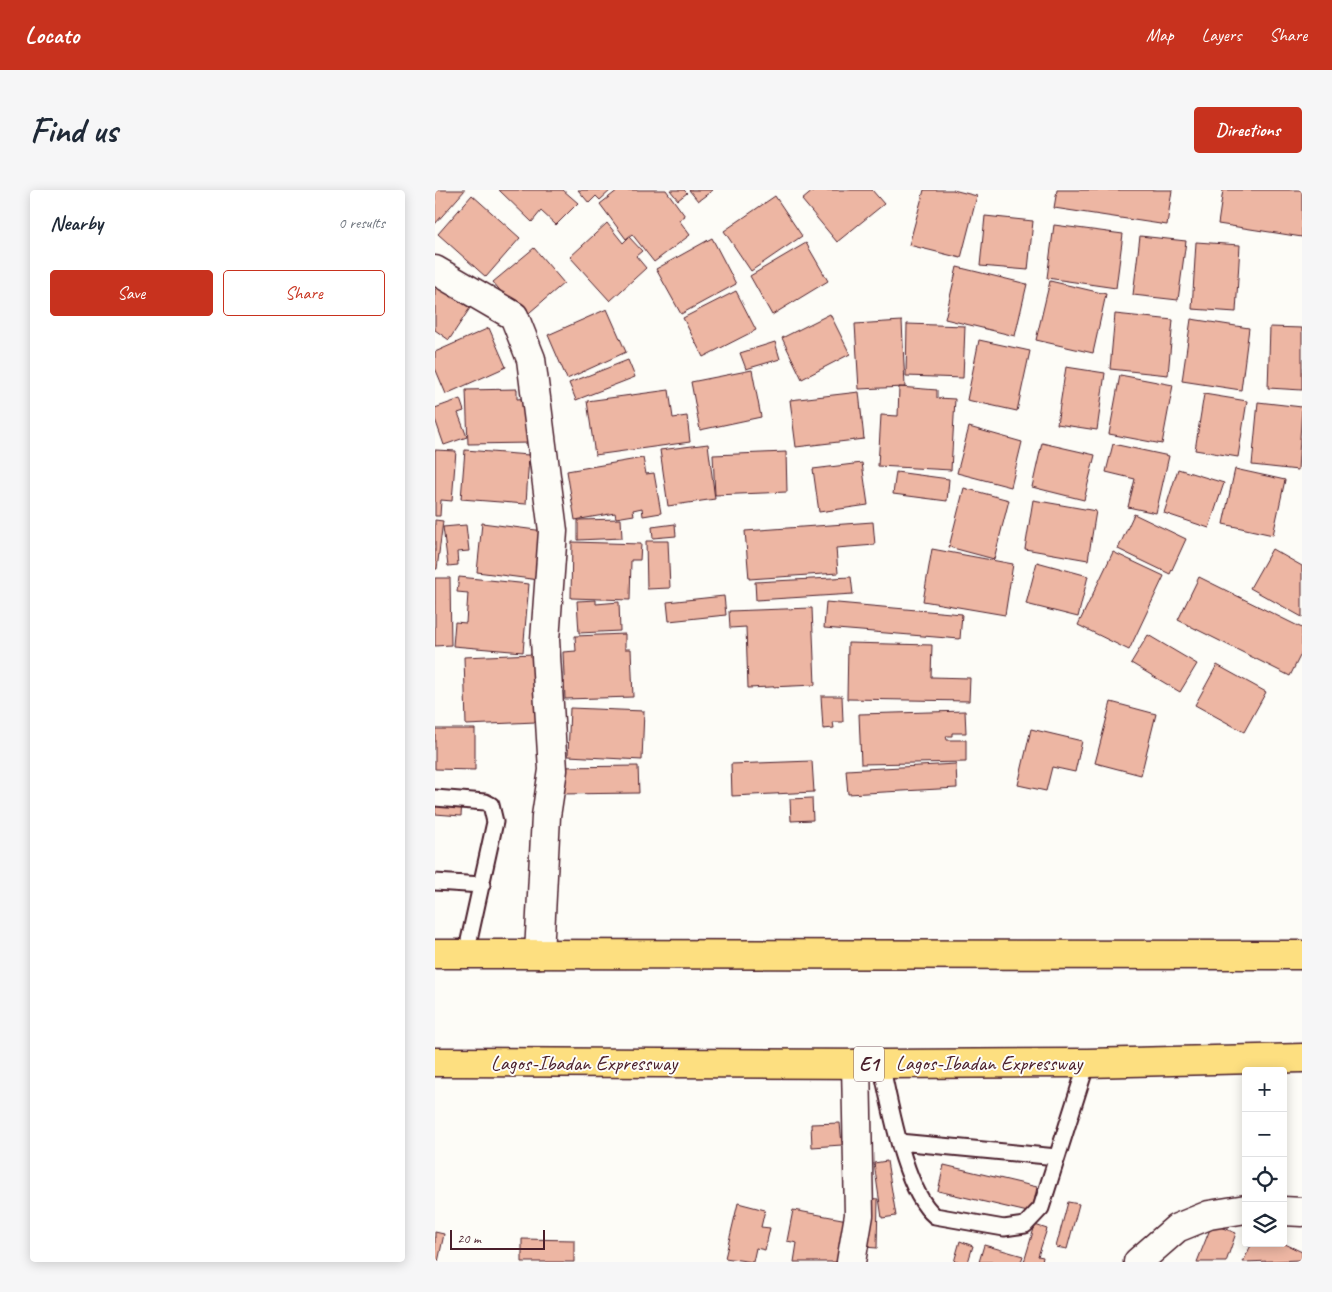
<!DOCTYPE html>
<html lang="en">
<head>
<meta charset="utf-8">
<style>
  :root { --surface:#fff; --page:#f6f6f7; --text:#1f2937; --muted:#747a83; --line:#e0e1e3; --accent:#c8321e }
  body { margin:0; font-family:Caveat,sans-serif; background:var(--page); color:var(--text) }
  .controls { position:absolute; right:15px; bottom:15px; display:grid; overflow:hidden; border-radius:5px; box-shadow:0 2px 12px #0003 }
  .controls button { width:45px; height:45px; display:grid; place-items:center; padding:0; border:0; border-bottom:1px solid var(--line); background:var(--surface); color:var(--text); font:25px sans-serif }
  .scale { position:absolute; left:15px; bottom:12px; width:95px; box-sizing:border-box; padding-left:5px; border:2px solid #4a1f2b; border-top:0; font-size:14px; line-height:18px; white-space:nowrap; color:#4a1f2b; -webkit-text-stroke:4px #fdfcf7; paint-order:stroke }
  .list { margin:0; padding:0; list-style:none }
  h2 { display:flex; justify-content:space-between; align-items:center; height:65px; margin:0; padding:0 20px; font-size:21px }
  h2 small { font-size:16px; font-weight:400; color:var(--muted) }
  .actions { display:flex; gap:10px; padding:15px 20px }
  .actions a { flex:1; padding:11px 0; border:1px solid var(--accent); border-radius:5px; text-align:center; font-size:18px; color:var(--accent) }
  .actions .main { background:var(--accent); color:#fff }
  .icon { flex:none; width:28px; height:28px; fill:none; stroke:currentColor; stroke-width:2; stroke-linecap:round; stroke-linejoin:round }
  .map { position:relative; flex:none; width:867px; height:1072px; overflow:hidden; border-radius:5px }
  header { display:flex; align-items:center; gap:30px; box-sizing:border-box; height:70px; padding:0 25px; background:var(--accent); color:#fff }
  header strong { font-size:24px }
  nav { display:flex; gap:28px; margin-inline-start:auto; font-size:18px }
  .intro { display:flex; align-items:center; justify-content:space-between; box-sizing:border-box; height:120px; padding:0 30px }
  h1 { margin:0; font-size:35px }
  .button { padding:12px 22px; border-radius:5px; background:var(--accent); color:#fff; font-size:18px; font-weight:700 }
  main { display:flex; gap:30px; padding:0 30px }
  aside { flex:1; background:var(--surface); border-radius:5px; box-shadow:0 2px 12px #0003 }
  .map>svg:first-child { display:block }
  .building { fill:#edb6a3; stroke:#4a1f2b }
  .lines { fill:none; stroke-linecap:round; stroke-linejoin:round }
  .service-casing { stroke:#4a1f2b; stroke-width:19 }
  .minor-casing { stroke:#4a1f2b; stroke-width:31 }
  .motorway-casing { stroke:#4a1f2b; stroke-width:31 }
  .service { stroke:#fdfcf7; stroke-width:15 }
  .minor { stroke:#fdfcf7; stroke-width:28 }
  .motorway { stroke:#fddf80; stroke-width:28 }
  .labels { text-anchor:middle; stroke-width:4; stroke-linejoin:round; paint-order:stroke }
  .shield { fill:#fdfcf7; stroke:#806168; stroke-width:1 }
  .shield-label { font-size:20px; font-weight:bold; fill:#4a1f2b }
  .street-label { font-size:21px; fill:#4a1f2b; stroke:#fdfcf7 }
</style>
</head>
<body>
<header>
<strong>Locato</strong>
<nav><a>Map</a><a>Layers</a><a>Share</a></nav>
</header>
<div class="intro"><h1>Find us</h1><a class="button">Directions</a></div>
<main>
<aside>
<h2>Nearby<small>0 results</small></h2>
<ul class="list">
</ul>
<div class="actions"><a class="main">Save</a><a>Share</a></div>
</aside>
<div class="map">
<svg width="867" height="1072" viewBox="0 0 867 1072">
  <rect width="100%" height="100%" fill="#fdfcf7"/>
  <filter id="ink" filterUnits="userSpaceOnUse"><feTurbulence type="fractalNoise" baseFrequency=".02" numOctaves="2"/><feDisplacementMap in="SourceGraphic" scale="10" xChannelSelector="R" yChannelSelector="G"/><feConvolveMatrix kernelMatrix="1 2 1 2 8 2 1 2 1" color-interpolation-filters="sRGB"/></filter>
  <g filter="url(#ink)">
    <!-- building -->
    <path class="building" d="M 0,0 L 30,0 L 0,34 Z
      M 64,0 L 128,0 L 143,13 L 121,35 L 106,21 L 97,32 Z
      M 143,0 L 176,0 L 165,10 L 161,6 L 154,13 Z
      M 183,0 L 231,0 L 250,26 L 244,30 L 255,45 L 219,72 L 197,44 L 191,49 L 165,14 Z
      M 235,0 L 249,0 L 252,3 L 243,10 Z
      M 254,0 L 278,0 L 263,11 Z
      M 379,0 L 437,0 L 449,14 L 402,52 L 367,10 Z
      M 489,0 L 518,0 L 542,6 L 526,68 L 474,55 Z
      M 622,0 L 737,0 L 732,35 L 619,18 Z
      M 788,0 L 867,0 L 867,47 L 783,34 Z
      M 37,5 L 85,48 L 51,87 L 3,44 Z
      M 340,6 L 367,46 L 316,81 L 289,41 Z
      M 550,26 L 598,31 L 593,80 L 545,76 Z
      M 172,33 L 188,53 L 194,47 L 207,61 L 201,66 L 211,78 L 175,111 L 135,67 Z
      M 619,35 L 688,44 L 681,98 L 612,88 Z
      M 705,46 L 751,51 L 743,110 L 698,105 Z
      M 277,48 L 301,94 L 246,124 L 221,79 Z
      M 761,52 L 805,55 L 801,122 L 757,119 Z
      M 371,53 L 393,91 L 337,125 L 315,86 Z
      M 99,58 L 129,93 L 88,128 L 58,92 Z
      M 522,77 L 592,94 L 580,146 L 510,129 Z
      M 615,91 L 671,104 L 658,163 L 601,150 Z
      M 3,96 L 35,118 L 14,150 L 0,140 L 0,100 Z
      M 301,101 L 321,140 L 268,167 L 248,128 Z
      M 172,119 L 191,162 L 132,189 L 113,145 Z
      M 395,124 L 415,164 L 367,189 L 347,148 Z
      M 680,124 L 738,130 L 733,185 L 675,179 Z
      M 756,129 L 814,138 L 806,200 L 747,191 Z
      M 467,131 L 470,197 L 424,199 L 420,134 Z
      M 472,134 L 530,136 L 528,188 L 471,186 Z
      M 835,137 L 867,138 L 867,200 L 833,198 Z
      M 54,138 L 71,177 L 11,204 L 0,178 L 0,162 Z
      M 544,150 L 595,161 L 582,221 L 532,210 Z
      M 340,152 L 345,169 L 311,179 L 305,163 Z
      M 193,170 L 200,187 L 141,210 L 134,193 Z
      M 631,177 L 670,183 L 662,240 L 622,234 Z
      M 317,180 L 326,227 L 265,240 L 256,192 Z
      M 685,185 L 738,195 L 727,254 L 674,244 Z
      M 464,197 L 502,200 L 502,208 L 520,209 L 516,280 L 443,276 L 446,225 L 463,226 Z
      M 82,199 L 82,209 L 95,208 L 96,253 L 33,254 L 31,200 Z
      M 234,200 L 238,228 L 252,226 L 255,252 L 160,265 L 152,211 Z
      M 424,202 L 429,249 L 361,257 L 355,210 Z
      M 769,204 L 812,211 L 803,267 L 760,260 Z
      M 25,209 L 29,221 L 23,223 L 32,247 L 9,255 L 0,229 L 0,218 Z
      M 823,212 L 867,217 L 863,280 L 817,275 Z
      M 534,237 L 587,252 L 576,297 L 522,283 Z
      M 607,253 L 660,265 L 649,310 L 597,297 Z
      M 273,254 L 280,309 L 233,316 L 225,260 Z
      M 678,254 L 734,266 L 721,323 L 693,317 L 700,289 L 671,282 Z
      M 0,260 L 21,261 L 17,311 L 6,310 L 5,326 L 0,326 Z
      M 30,260 L 94,265 L 91,314 L 26,309 Z
      M 351,262 L 352,302 L 280,305 L 278,265 Z
      M 208,268 L 211,284 L 219,283 L 226,323 L 208,326 L 207,318 L 198,320 L 199,325 L 181,328 L 180,323 L 140,330 L 132,281 Z
      M 427,273 L 433,315 L 384,322 L 378,279 Z
      M 743,279 L 789,293 L 774,338 L 729,323 Z
      M 800,279 L 850,290 L 838,345 L 788,334 Z
      M 461,282 L 514,289 L 512,311 L 458,304 Z
      M 529,298 L 574,310 L 559,369 L 514,357 Z
      M 598,310 L 661,321 L 653,370 L 590,359 Z
      M 699,324 L 751,349 L 735,384 L 683,359 Z
      M 186,329 L 187,348 L 143,350 L 143,330 Z
      M 0,330 L 8,331 L 2,379 L 0,379 Z
      M 438,332 L 440,355 L 401,358 L 403,383 L 314,389 L 310,341 Z
      M 47,333 L 109,341 L 104,390 L 42,382 Z
      M 240,334 L 241,346 L 218,348 L 217,337 Z
      M 31,335 L 34,361 L 22,362 L 23,375 L 13,376 L 8,337 Z
      M 211,351 L 233,351 L 235,398 L 212,399 Z
      M 137,352 L 206,354 L 205,370 L 196,370 L 195,410 L 136,408 Z
      M 497,359 L 578,374 L 570,425 L 488,411 Z
      M 837,359 L 867,376 L 867,427 L 815,398 Z
      M 678,362 L 729,386 L 694,460 L 643,435 Z
      M 602,372 L 653,386 L 643,427 L 591,414 Z
      M 24,387 L 94,394 L 88,462 L 18,456 L 20,432 L 31,433 L 33,403 L 22,402 Z
      M 416,387 L 418,404 L 321,410 L 320,392 Z
      M 764,387 L 867,438 L 867,462 L 855,486 L 743,430 Z
      M 0,388 L 15,388 L 16,455 L 0,456 Z
      M 289,406 L 291,425 L 234,431 L 232,412 Z
      M 161,410 L 161,414 L 184,412 L 185,441 L 144,443 L 142,411 Z
      M 391,412 L 527,424 L 525,449 L 389,438 Z
      M 377,418 L 380,495 L 313,498 L 311,437 L 295,438 L 294,421 Z
      M 190,444 L 190,459 L 196,459 L 198,507 L 130,509 L 128,462 L 141,461 L 140,446 Z
      M 713,445 L 762,474 L 745,502 L 696,473 Z
      M 413,453 L 497,455 L 496,487 L 535,488 L 534,511 L 412,509 Z
      M 99,464 L 101,532 L 31,535 L 29,467 Z
      M 782,475 L 831,502 L 809,542 L 760,515 Z
      M 386,506 L 407,506 L 408,532 L 398,532 L 399,538 L 388,539 Z
      M 676,512 L 721,524 L 706,585 L 660,573 Z
      M 135,518 L 209,521 L 207,570 L 133,566 Z
      M 530,521 L 531,543 L 517,543 L 517,546 L 511,546 L 512,550 L 531,550 L 531,572 L 426,574 L 424,524 Z
      M 0,539 L 40,539 L 40,580 L 0,579 Z
      M 596,539 L 647,551 L 640,582 L 617,577 L 611,601 L 583,595 Z
      M 377,571 L 379,602 L 297,606 L 296,574 Z
      M 521,574 L 522,598 L 413,604 L 411,580 Z
      M 203,576 L 204,603 L 124,604 L 124,577 Z
      M 377,608 L 378,630 L 356,631 L 355,609 Z
      M 0,609 L 27,611 L 26,626 L 0,624 Z
      M 405,933 L 407,955 L 377,957 L 376,934 Z
      M 452,971 L 461,1026 L 447,1028 L 439,973 Z
      M 509,975 L 602,997 L 597,1023 L 503,1001 Z
      M 430,1008 L 443,1009 L 442,1058 L 429,1057 Z
      M 633,1012 L 644,1014 L 632,1059 L 621,1057 Z
      M 303,1013 L 330,1020 L 326,1037 L 335,1038 L 330,1060 L 321,1058 L 318,1072 L 290,1068 Z
      M 358,1020 L 418,1031 L 410,1072 L 359,1072 L 362,1053 L 352,1051 Z
      M 777,1034 L 801,1043 L 791,1072 L 762,1072 Z
      M 600,1035 L 612,1039 L 603,1066 L 608,1067 L 607,1072 L 589,1072 Z
      M 0,1042 L 9,1044 L 3,1072 L 0,1072 Z
      M 87,1049 L 139,1050 L 139,1072 L 87,1072 Z
      M 525,1051 L 538,1056 L 533,1072 L 519,1072 Z
      M 817,1053 L 848,1053 L 867,1062 L 867,1070 L 808,1072 Z
      M 549,1055 L 588,1066 L 586,1072 L 544,1072 Z"/>
    <g class="lines">
      <!-- service casing -->
      <g class="service-casing">
        <path id="service" d="M 0,608 L 50,612 L 56,615 L 60,632 L 31,764
          M 0,692 L 47,695
          M 446,874 C 455,913 469,1001 500,1026 L 569,1038 L 590,1035 L 606,1018 L 652,873
          M 464,952 L 622,967"/>
      </g>
      <!-- minor casing -->
      <g class="minor-casing">
        <path id="minor" d="M 0,80 L 79,126 L 96,169 L 118,341 L 110,450 L 118,580 L 111,626 L 104,764
          M 848,1021 L 867,1022
          M 416,1072 L 424,1025 L 421,874
          M 703,1072 L 742,1038 L 774,1025 L 811,1019"/>
      </g>
      <!-- motorway casing -->
      <g class="motorway-casing">
        <path id="motorway" d="M 0,764 L 867,765
          M 0,872 L 446,874 L 652,873 L 867,868"/>
      </g>
      <!-- service -->
      <use href="#service" class="service"/>
      <!-- minor -->
      <use href="#minor" class="minor"/>
      <!-- motorway -->
      <use href="#motorway" class="motorway"/>
    </g>
  </g>
  <g class="labels">
    <!-- shield labels -->
    <rect class="shield" x="419" y="856.5" width="30" height="35" rx="4"/>
    <g class="shield-label">
      <text x="434" y="881">E1</text>
    </g>
    <!-- street labels -->
    <g class="street-label">
      <text x="149" y="880">Lagos-Ibadan Expressway</text>
      <text x="554" y="880">Lagos-Ibadan Expressway</text>
    </g>
  </g>
</svg>
<div class="controls">
<button>+</button>
<button>−</button>
<button><svg class="icon" aria-label="locate" viewBox="0 0 24 24"><circle cx="12" cy="12" r="6"/><path d="M12 2v4M12 18v4M2 12h4M18 12h4"/></svg></button>
<button><svg class="icon" aria-label="layers" viewBox="0 0 24 24"><path d="M12 4l9 5-9 5-9-5zM3 14l9 5 9-5"/></svg></button>
</div>
<div class="scale">20 m</div>
</div>
</main>
</body>
</html>
